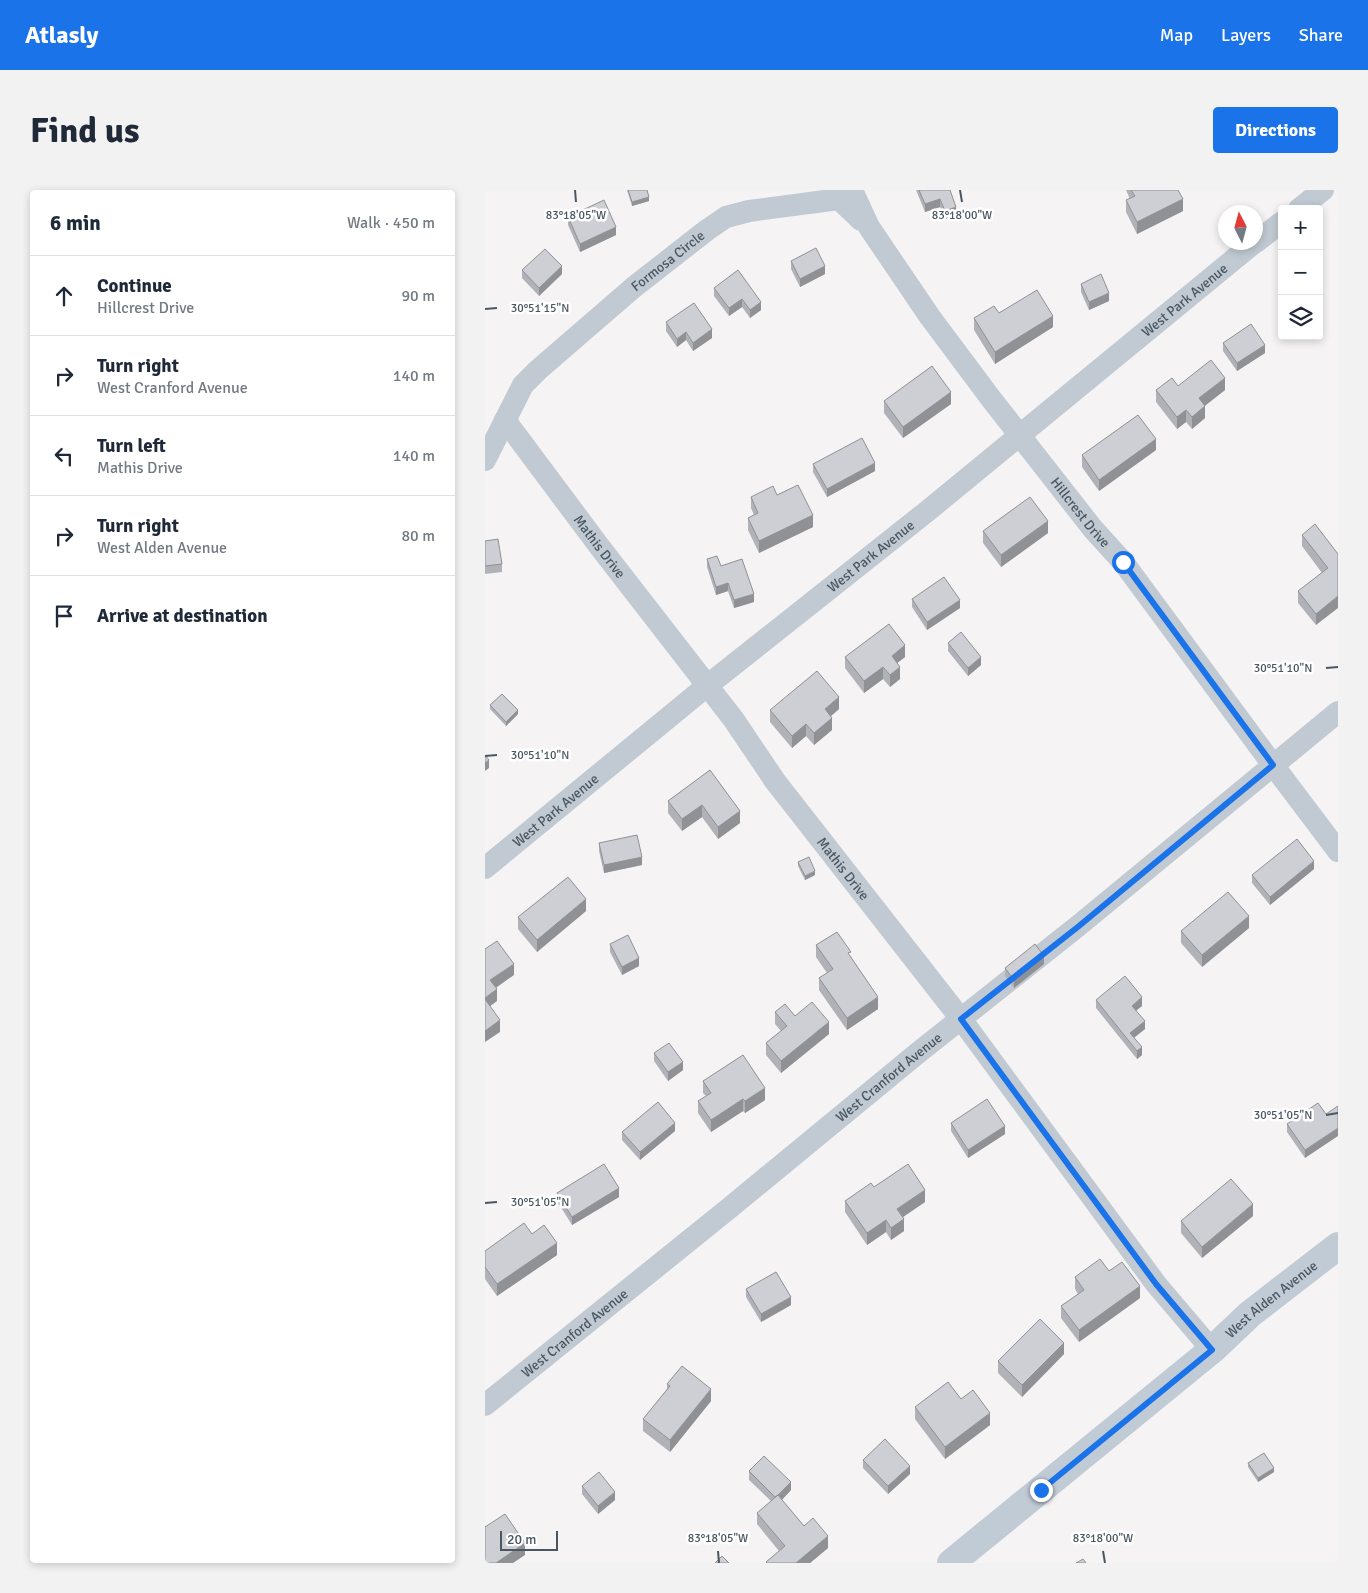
<!DOCTYPE html>
<html lang="en">
<head>
<meta charset="utf-8">
<style>
  :root { --surface:#fff; --page:#f2f2f3; --text:#1f2937; --muted:#747a83; --line:#e0e1e3; --accent:#1a73e8 }
  body { margin:0; font-family:Signika,sans-serif; background:var(--page); color:var(--text) }
  .controls { position:absolute; right:15px; top:15px; display:grid; overflow:hidden; border-radius:5px; box-shadow:0 2px 8px #0003 }
  .controls button { width:45px; height:45px; display:grid; place-items:center; padding:0; border:0; border-bottom:1px solid var(--line); background:var(--surface); color:var(--text); font:25px sans-serif }
  .compass { position:absolute; left:733px; top:15px; width:45px; height:45px; border-radius:50%; background:var(--surface); box-shadow:0 2px 8px #0003; rotate:354deg }
  .scale { position:absolute; left:15px; bottom:12px; width:58px; box-sizing:border-box; padding-left:5px; border:2px solid #4a5661; border-top:0; font-size:14px; line-height:18px; white-space:nowrap; color:#4a5661; -webkit-text-stroke:4px #fff; paint-order:stroke }
  .stop { position:absolute; width:15px; height:15px; margin:-11px; border:4px solid #1a73e8; border-radius:50%; background:#fff }
  .stop.end { background:#1a73e8; border-color:#fff; box-shadow:0 1px 5px #0008 }
  .list { margin:0; padding:0; list-style:none }
  h2 { display:flex; justify-content:space-between; align-items:center; height:65px; margin:0; padding:0 20px; font-size:21px }
  h2 small { font-size:16px; font-weight:400; color:var(--muted) }
  .list li { display:grid; grid-template-columns:32px 1fr auto; gap:15px; align-items:center; box-sizing:border-box; height:80px; padding:0 20px; border-top:1px solid var(--line) }
  .list b { display:block; font-size:19px; white-space:nowrap }
  .list p { margin:0; font-size:16px; white-space:nowrap; color:var(--muted) }
  .list em { font-size:16px; font-style:normal; color:var(--muted) }
  .icon { flex:none; width:28px; height:28px; fill:none; stroke:currentColor; stroke-width:2; stroke-linecap:round; stroke-linejoin:round }
  .map { position:relative; flex:none; width:853px; height:1373px; overflow:hidden; border-radius:5px }
  header { display:flex; align-items:center; gap:30px; box-sizing:border-box; height:70px; padding:0 25px; background:var(--accent); color:#fff }
  header strong { font-size:24px }
  nav { display:flex; gap:28px; margin-inline-start:auto; font-size:18px }
  .intro { display:flex; align-items:center; justify-content:space-between; box-sizing:border-box; height:120px; padding:0 30px }
  h1 { margin:0; font-size:35px }
  .button { padding:12px 22px; border-radius:5px; background:var(--accent); color:#fff; font-size:18px; font-weight:700 }
  main { display:flex; gap:30px; padding:0 30px }
  aside { flex:1; background:var(--surface); border-radius:5px; box-shadow:0 2px 8px #0003 }
  .map>svg:first-child { display:block }
  .lines { fill:none; stroke-linecap:round; stroke-linejoin:round }
  .street { stroke:#c1cad2; stroke-width:22 }
  .secondary { stroke:#c1cbd6; stroke-width:28 }
  .wall { fill:#b0b2b7 }
  .shaded-wall { fill:#909195 }
  .building { fill:#cdcfd5; stroke:#909195 }
  .route { stroke:#1a73e8; stroke-width:6 }
  .ticks { fill:none; stroke:#4a5661; stroke-width:2 }
  .labels { text-anchor:middle; stroke-width:5; stroke-linejoin:round; paint-order:stroke }
  .street-label { font-size:14px; fill:#4a5661; stroke:#fff }
  .ticks-label { font-size:12px; text-anchor:middle; fill:#4a5661; stroke:#fff; stroke-width:5; stroke-linejoin:round; paint-order:stroke }
</style>
</head>
<body>
<header>
<strong>Atlasly</strong>
<nav><a>Map</a><a>Layers</a><a>Share</a></nav>
</header>
<div class="intro"><h1>Find us</h1><a class="button">Directions</a></div>
<main>
<aside>
<h2>6 min<small>Walk · 450 m</small></h2>
<ul class="list">
<li><svg class="icon" aria-label="ahead" viewBox="0 0 24 24"><path d="M12 20V5M6 11l6-6 6 6"/></svg><div><b>Continue</b><p>Hillcrest Drive</p></div><em>90 m</em></li>
<li><svg class="icon" aria-label="right" viewBox="0 0 24 24"><path d="M7 20v-9h11M14 6l5 5-5 5"/></svg><div><b>Turn right</b><p>West Cranford Avenue</p></div><em>140 m</em></li>
<li><svg class="icon" aria-label="left" viewBox="0 0 24 24"><path d="M17 20v-9H6M10 6l-5 5 5 5"/></svg><div><b>Turn left</b><p>Mathis Drive</p></div><em>140 m</em></li>
<li><svg class="icon" aria-label="right" viewBox="0 0 24 24"><path d="M7 20v-9h11M14 6l5 5-5 5"/></svg><div><b>Turn right</b><p>West Alden Avenue</p></div><em>80 m</em></li>
<li><svg class="icon" aria-label="arrive" viewBox="0 0 24 24"><path d="M6 21V4h12l-3 4 3 4H6"/></svg><div><b>Arrive at destination</b></div></li>
</ul>
</aside>
<div class="map">
<svg width="853" height="1373" viewBox="0 0 853 1373">
  <rect width="100%" height="100%" fill="#f5f3f3"/>
  <g class="lines">
    <!-- street -->
    <g class="street">
      <path id="s1" d="M 367,0 L 384,37 L 445,127 L 507,210 L 608,339 L 638,372 L 788,575 L 853,661"/>
      <path d="M 814,19 L 838,0"/>
      <path d="M 771,52 L 797,32"/>
      <path id="s2" d="M 20,230 L 114,356 L 249,530 L 290,591 L 476,829 L 671,1094 L 727,1160"/>
      <path id="s3" d="M 0,270 L 38,195 L 53,180 L 149,97 L 222,40 L 241,27 L 264,21 L 354,9 L 376,30"/>
      <path id="s4" d="M 0,678 L 223,495 L 440,323 L 770,52"/>
      <path id="s5" d="M 0,1215 L 242,1020 L 434,862 L 593,736 L 853,522"/>
    </g>
    <!-- secondary -->
    <path class="secondary" id="s6" d="M 466,1373 L 727,1160 L 765,1124 L 853,1056"/>
  </g>
  <!-- wall -->
  <path class="wall" d="M 142,0 L 162,0 L 164,11 L 147,16 Z
    M 431,0 L 465,0 L 471,25 L 460,29 L 455,17 L 440,22 Z
    M 641,0 L 693,0 L 698,21 L 652,44 L 641,22 L 641,10 L 645,9 Z
    M 83,27 L 131,45 L 95,62 L 83,35 Z
    M 306,71 L 340,84 L 315,97 L 306,79 Z
    M 37,80 L 77,84 L 54,106 L 37,88 Z
    M 596,94 L 624,111 L 604,120 L 596,102 Z
    M 229,98 L 276,112 L 276,120 L 265,128 L 257,117 L 244,126 L 229,106 Z
    M 514,123 L 568,137 L 510,174 L 489,140 L 489,128 Z
    M 181,132 L 227,148 L 208,161 L 201,150 L 192,157 L 181,141 Z
    M 738,153 L 780,163 L 752,181 L 738,161 Z
    M 693,196 L 740,200 L 720,216 L 720,228 L 707,239 L 701,232 L 692,239 L 671,212 L 671,200 Z
    M 399,211 L 466,214 L 418,248 L 399,223 Z
    M 671,260 L 614,301 L 597,277 L 597,265 Z
    M 328,274 L 390,281 L 342,307 L 328,282 Z
    M 292,305 L 328,337 L 274,363 L 263,340 L 263,328 L 269,325 L 266,318 L 266,307 Z
    M 498,341 L 563,343 L 516,377 L 498,353 Z
    M 817,345 L 853,364 L 831,435 L 813,413 L 813,401 L 837,383 L 817,356 Z
    M 0,351 L 17,374 L 17,382 L 0,384 Z
    M 222,369 L 236,376 L 269,412 L 249,418 L 243,401 L 231,405 L 222,377 Z
    M 427,409 L 475,418 L 442,440 L 427,417 Z
    M 463,453 L 496,475 L 483,486 L 463,461 Z
    M 360,467 L 420,467 L 412,473 L 415,489 L 405,497 L 398,489 L 379,503 L 360,478 Z
    M 5,515 L 33,524 L 21,536 L 5,519 Z
    M 354,519 L 346,526 L 347,540 L 329,555 L 321,546 L 307,558 L 285,532 L 285,520 Z
    M 225,580 L 255,633 L 233,649 L 217,627 L 197,641 L 183,623 L 183,611 Z
    M 114,653 L 157,675 L 119,683 L 114,661 Z
    M 313,672 L 330,685 L 320,690 L 313,676 Z
    M 829,679 L 785,715 L 767,693 L 767,685 Z
    M 101,721 L 52,762 L 33,739 L 33,727 Z
    M 764,738 L 717,777 L 696,753 L 696,741 Z
    M 125,754 L 154,776 L 137,785 L 125,762 Z
    M 331,755 L 366,767 L 393,819 L 362,840 L 334,800 L 334,788 L 342,783 L 331,767 Z
    M 559,774 L 529,798 L 520,786 L 520,778 Z
    M 611,810 L 657,816 L 651,820 L 660,839 L 649,847 L 657,865 L 652,869 L 611,818 Z
    M 290,822 L 310,826 L 344,844 L 296,883 L 281,865 L 281,853 L 296,841 L 290,834 Z
    M 169,863 L 198,880 L 183,891 L 169,871 Z
    M 218,891 L 280,910 L 260,923 L 258,921 L 226,942 L 213,923 L 213,911 L 221,906 L 218,903 Z
    M 841,924 L 820,968 L 802,942 L 802,934 Z
    M 466,933 L 520,944 L 483,968 L 466,941 Z
    M 190,941 L 155,970 L 137,950 L 137,942 Z
    M 389,997 L 440,1012 L 418,1027 L 419,1041 L 406,1050 L 401,1042 L 382,1055 L 360,1022 L 360,1011 Z
    M 72,1003 L 134,1007 L 87,1035 L 72,1011 Z
    M 768,1026 L 717,1068 L 696,1043 L 696,1031 Z
    M 47,1044 L 72,1065 L 12,1106 L 0,1089 L 0,1061 Z
    M 590,1087 L 655,1108 L 594,1152 L 576,1128 L 576,1116 L 593,1104 L 590,1099 Z
    M 261,1099 L 306,1115 L 276,1132 L 261,1107 Z
    M 579,1164 L 537,1207 L 513,1183 L 513,1171 Z
    M 182,1194 L 226,1211 L 185,1262 L 158,1241 L 158,1229 L 182,1199 Z
    M 476,1209 L 505,1235 L 460,1269 L 430,1229 L 430,1217 Z
    M 378,1270 L 425,1284 L 403,1304 L 378,1278 Z
    M 763,1273 L 789,1282 L 773,1292 L 763,1277 Z
    M 264,1281 L 306,1300 L 297,1310 L 319,1336 L 343,1358 L 325,1373 L 281,1373 L 281,1372 L 294,1361 L 272,1334 L 272,1323 L 286,1311 L 264,1290 Z
    M 97,1296 L 130,1310 L 113,1324 L 97,1304 Z"/>
  <!-- shaded-wall -->
  <path class="shaded-wall" d="M 164,7 L 164,11 L 147,16 L 147,12 Z
    M 455,9 L 455,17 L 440,22 L 440,14 Z
    M 698,9 L 698,21 L 652,44 L 652,32 Z
    M 471,17 L 471,25 L 460,29 L 460,21 Z
    M 131,37 L 131,45 L 95,62 L 95,54 Z
    M 77,76 L 77,84 L 54,106 L 54,98 Z
    M 340,76 L 340,84 L 315,97 L 315,89 Z
    M 624,103 L 624,111 L 604,120 L 604,112 Z
    M 257,109 L 257,117 L 244,126 L 244,118 Z
    M 276,112 L 276,120 L 265,128 L 265,120 Z
    M 568,126 L 568,137 L 510,174 L 510,162 Z
    M 227,139 L 227,148 L 208,161 L 208,153 Z
    M 201,142 L 201,150 L 192,157 L 192,149 Z
    M 780,155 L 780,163 L 752,181 L 752,173 Z
    M 740,188 L 740,200 L 714,220 L 714,208 Z
    M 466,202 L 466,214 L 418,248 L 418,237 Z
    M 720,216 L 720,228 L 707,239 L 707,227 Z
    M 701,220 L 701,232 L 692,239 L 692,227 Z
    M 671,249 L 671,260 L 614,301 L 614,290 Z
    M 390,273 L 390,281 L 342,307 L 342,299 Z
    M 328,325 L 328,337 L 274,363 L 274,351 Z
    M 563,331 L 563,343 L 516,377 L 516,365 Z
    M 243,393 L 243,401 L 231,405 L 231,397 Z
    M 269,404 L 269,412 L 249,418 L 249,410 Z
    M 853,406 L 853,418 L 831,435 L 831,424 Z
    M 475,410 L 475,418 L 442,440 L 442,432 Z
    M 420,455 L 420,467 L 407,477 L 407,466 Z
    M 496,467 L 496,475 L 483,486 L 483,478 Z
    M 398,477 L 398,489 L 379,503 L 379,491 Z
    M 415,477 L 415,489 L 405,497 L 405,485 Z
    M 354,507 L 354,519 L 340,531 L 340,519 Z
    M 33,520 L 33,524 L 21,536 L 21,532 Z
    M 347,528 L 347,540 L 329,555 L 329,543 Z
    M 321,534 L 321,546 L 307,558 L 307,546 Z
    M 4,570 L 4,578 L 0,581 L 0,573 Z
    M 217,615 L 217,627 L 197,641 L 197,629 Z
    M 255,621 L 255,633 L 233,649 L 233,637 Z
    M 157,667 L 157,675 L 119,683 L 119,675 Z
    M 829,671 L 829,679 L 785,715 L 785,707 Z
    M 330,681 L 330,685 L 320,690 L 320,686 Z
    M 101,709 L 101,721 L 52,762 L 52,750 Z
    M 764,726 L 764,738 L 717,777 L 717,765 Z
    M 559,766 L 559,774 L 529,798 L 529,790 Z
    M 154,768 L 154,776 L 137,785 L 137,777 Z
    M 29,774 L 29,785 L 5,802 L 5,790 Z
    M 12,799 L 12,811 L 0,820 L 0,808 Z
    M 393,807 L 393,819 L 362,840 L 362,828 Z
    M 657,807 L 657,816 L 647,824 L 647,816 Z
    M 15,830 L 15,842 L 0,852 L 0,841 Z
    M 660,831 L 660,839 L 645,851 L 645,843 Z
    M 344,832 L 344,844 L 296,883 L 296,871 Z
    M 657,857 L 657,865 L 652,869 L 652,861 Z
    M 198,872 L 198,880 L 183,891 L 183,882 Z
    M 280,898 L 280,910 L 260,923 L 260,911 Z
    M 258,909 L 258,921 L 226,942 L 226,930 Z
    M 190,933 L 190,941 L 155,970 L 155,962 Z
    M 520,936 L 520,944 L 483,968 L 483,960 Z
    M 853,938 L 853,946 L 820,968 L 820,960 Z
    M 134,998 L 134,1007 L 87,1035 L 87,1027 Z
    M 440,1000 L 440,1012 L 412,1031 L 412,1019 Z
    M 768,1014 L 768,1026 L 717,1068 L 717,1057 Z
    M 419,1029 L 419,1041 L 406,1050 L 406,1038 Z
    M 401,1030 L 401,1042 L 382,1055 L 382,1043 Z
    M 72,1053 L 72,1065 L 12,1106 L 12,1094 Z
    M 655,1096 L 655,1108 L 594,1152 L 594,1140 Z
    M 306,1107 L 306,1115 L 276,1132 L 276,1124 Z
    M 579,1153 L 579,1164 L 537,1207 L 537,1195 Z
    M 226,1199 L 226,1211 L 185,1262 L 185,1250 Z
    M 505,1223 L 505,1235 L 460,1269 L 460,1257 Z
    M 425,1276 L 425,1284 L 403,1304 L 403,1296 Z
    M 789,1278 L 789,1282 L 773,1292 L 773,1288 Z
    M 306,1292 L 306,1300 L 291,1316 L 291,1308 Z
    M 130,1302 L 130,1310 L 113,1324 L 113,1316 Z
    M 343,1346 L 343,1358 L 325,1373 L 311,1373 Z
    M 40,1353 L 40,1365 L 28,1373 L 11,1373 Z"/>
  <!-- building -->
  <path class="building" d="M 143,0 L 162,0 L 164,7 L 147,12 Z
    M 434,0 L 465,0 L 471,17 L 460,21 L 455,9 L 440,14 Z
    M 646,0 L 693,0 L 698,9 L 652,32 L 641,10 L 650,6 Z
    M 119,10 L 131,37 L 95,54 L 83,27 Z
    M 331,58 L 340,76 L 315,89 L 306,71 Z
    M 60,59 L 77,76 L 54,98 L 37,80 Z
    M 253,80 L 276,112 L 265,120 L 257,109 L 244,118 L 229,98 Z
    M 616,84 L 624,103 L 604,112 L 596,94 Z
    M 552,100 L 568,126 L 510,162 L 489,128 L 509,116 L 514,123 Z
    M 209,113 L 227,139 L 208,153 L 201,142 L 192,149 L 181,132 Z
    M 766,134 L 780,155 L 752,173 L 738,153 Z
    M 726,170 L 740,188 L 714,208 L 720,216 L 707,227 L 701,220 L 692,227 L 671,200 L 687,188 L 693,196 Z
    M 447,176 L 466,202 L 418,237 L 399,211 Z
    M 653,225 L 671,249 L 614,290 L 597,265 Z
    M 377,248 L 390,273 L 342,299 L 328,274 Z
    M 313,295 L 328,325 L 274,351 L 263,328 L 273,323 L 266,307 L 288,296 L 292,305 Z
    M 545,307 L 563,331 L 516,365 L 498,341 Z
    M 830,334 L 853,364 L 853,406 L 831,424 L 813,401 L 843,378 L 817,345 Z
    M 13,349 L 17,374 L 0,376 L 0,351 Z
    M 232,366 L 236,376 L 257,369 L 269,404 L 249,410 L 243,393 L 231,397 L 222,369 Z
    M 459,387 L 475,410 L 442,432 L 427,409 Z
    M 404,434 L 420,455 L 407,466 L 415,477 L 405,485 L 398,477 L 379,491 L 360,467 Z
    M 476,442 L 496,467 L 483,478 L 463,453 Z
    M 332,481 L 354,507 L 340,519 L 347,528 L 329,543 L 321,534 L 307,546 L 285,520 Z
    M 17,504 L 33,520 L 21,532 L 5,515 Z
    M 0,565 L 4,570 L 0,573 Z
    M 225,580 L 255,621 L 233,637 L 217,615 L 197,629 L 183,611 Z
    M 152,645 L 157,667 L 119,675 L 114,653 Z
    M 812,649 L 829,671 L 785,707 L 767,685 Z
    M 324,667 L 330,681 L 320,686 L 313,672 Z
    M 83,687 L 101,709 L 52,750 L 33,727 Z
    M 743,702 L 764,726 L 717,765 L 696,741 Z
    M 352,742 L 366,762 L 363,763 L 393,807 L 362,828 L 334,788 L 348,779 L 331,755 Z
    M 143,745 L 154,768 L 137,777 L 125,754 Z
    M 12,751 L 29,774 L 5,790 L 12,799 L 0,808 L 0,759 Z
    M 550,754 L 559,766 L 529,790 L 520,778 Z
    M 640,786 L 657,807 L 647,816 L 660,831 L 645,843 L 657,857 L 652,861 L 611,810 Z
    M 0,809 L 15,830 L 0,841 Z
    M 327,812 L 344,832 L 296,871 L 281,853 L 302,836 L 290,822 L 300,814 L 310,826 Z
    M 184,853 L 198,872 L 183,882 L 169,863 Z
    M 258,865 L 280,898 L 260,911 L 258,909 L 226,930 L 213,911 L 226,903 L 218,891 Z
    M 502,909 L 520,936 L 483,960 L 466,933 Z
    M 173,912 L 190,933 L 155,962 L 137,942 Z
    M 833,913 L 841,924 L 853,916 L 853,938 L 820,960 L 802,934 Z
    M 119,974 L 134,998 L 87,1027 L 72,1003 Z
    M 423,974 L 440,1000 L 412,1019 L 419,1029 L 406,1038 L 401,1030 L 382,1043 L 360,1011 L 386,993 L 389,997 Z
    M 746,989 L 768,1014 L 717,1057 L 696,1031 Z
    M 39,1033 L 47,1044 L 59,1035 L 72,1053 L 12,1094 L 0,1077 L 0,1061 Z
    M 615,1069 L 624,1081 L 637,1072 L 655,1096 L 594,1140 L 576,1116 L 599,1100 L 590,1087 Z
    M 291,1082 L 306,1107 L 276,1124 L 261,1099 Z
    M 555,1129 L 579,1153 L 537,1195 L 513,1171 Z
    M 197,1176 L 226,1199 L 185,1250 L 158,1229 L 185,1196 L 182,1194 Z
    M 463,1192 L 476,1209 L 488,1200 L 505,1223 L 460,1257 L 430,1217 Z
    M 400,1249 L 425,1276 L 403,1296 L 378,1270 Z
    M 779,1263 L 789,1278 L 773,1288 L 763,1273 Z
    M 279,1266 L 306,1292 L 293,1305 L 290,1307 L 264,1281 Z
    M 114,1282 L 130,1302 L 113,1316 L 97,1296 Z
    M 293,1305 L 319,1336 L 328,1328 L 343,1346 L 311,1373 L 282,1373 L 281,1372 L 300,1356 L 272,1323 Z
    M 20,1324 L 40,1353 L 11,1373 L 0,1373 L 0,1337 Z
    M 237,1366 L 244,1373 L 230,1373 Z
    M 598,1369 L 601,1373 L 591,1373 Z"/>
  <g class="lines">
    <!-- route -->
    <path class="route" d="M 556,1300 L 727,1160 L 671,1094 L 476,829 L 594,736 L 788,575 L 638,372"/>
  </g>
  <!-- ticks -->
  <path class="ticks" d="M 90,0 L 91,12M 475,0 L 477,12M 0,119 L 12,118M 841,478 L 853,477M 0,566 L 12,565M 841,925 L 853,923M 0,1013 L 12,1012M 233,1361 L 234,1373M 618,1361 L 620,1373"/>
  <g class="labels">
    <!-- street labels -->
    <g class="street-label">
      <text dy="5" stroke="none"><textPath href="#s3" startOffset="275">Formosa Circle</textPath></text>
      <text dy="5" stroke="none"><textPath href="#s4" startOffset="901">West Park Avenue</textPath></text>
      <text dy="5" stroke="none"><textPath href="#s1" startOffset="396">Hillcrest Drive</textPath></text>
      <text dy="5" stroke="none"><textPath href="#s2" startOffset="158">Mathis Drive</textPath></text>
      <text dy="5" stroke="none"><textPath href="#s4" startOffset="496">West Park Avenue</textPath></text>
      <text dy="5" stroke="none"><textPath href="#s4" startOffset="91">West Park Avenue</textPath></text>
      <text dy="5" stroke="none"><textPath href="#s2" startOffset="562">Mathis Drive</textPath></text>
      <text dy="5" stroke="none"><textPath href="#s5" startOffset="520">West Cranford Avenue</textPath></text>
      <text dy="5" stroke="none"><textPath href="#s6" startOffset="415">West Alden Avenue</textPath></text>
      <text dy="5" stroke="none"><textPath href="#s5" startOffset="115">West Cranford Avenue</textPath></text>
    </g>
  </g>
  <g class="ticks-label">
    <text x="91" y="29">83°18'05"W</text>
    <text x="477" y="29">83°18'00"W</text>
    <text x="55" y="122">30°51'15"N</text>
    <text x="798" y="482">30°51'10"N</text>
    <text x="55" y="569">30°51'10"N</text>
    <text x="798" y="929">30°51'05"N</text>
    <text x="55" y="1016">30°51'05"N</text>
    <text x="233" y="1352">83°18'05"W</text>
    <text x="618" y="1352">83°18'00"W</text>
  </g>
</svg>
<div class="controls">
<button>+</button>
<button>−</button>
<button><svg class="icon" aria-label="layers" viewBox="0 0 24 24"><path d="M12 4l9 5-9 5-9-5zM3 14l9 5 9-5"/></svg></button>
</div>
<svg class="compass" viewBox="-18 -18 36 36"><path d="M0-13l5 13h-10z" fill="#e53935"/><path d="M0 13l5-13h-10z" fill="#747a83"/></svg>
<div class="scale">20 m</div>
<div class="stop" style="left:638px;top:372px"></div>
<div class="stop end" style="left:556px;top:1300px"></div>
</div>
</main>
</body>
</html>
